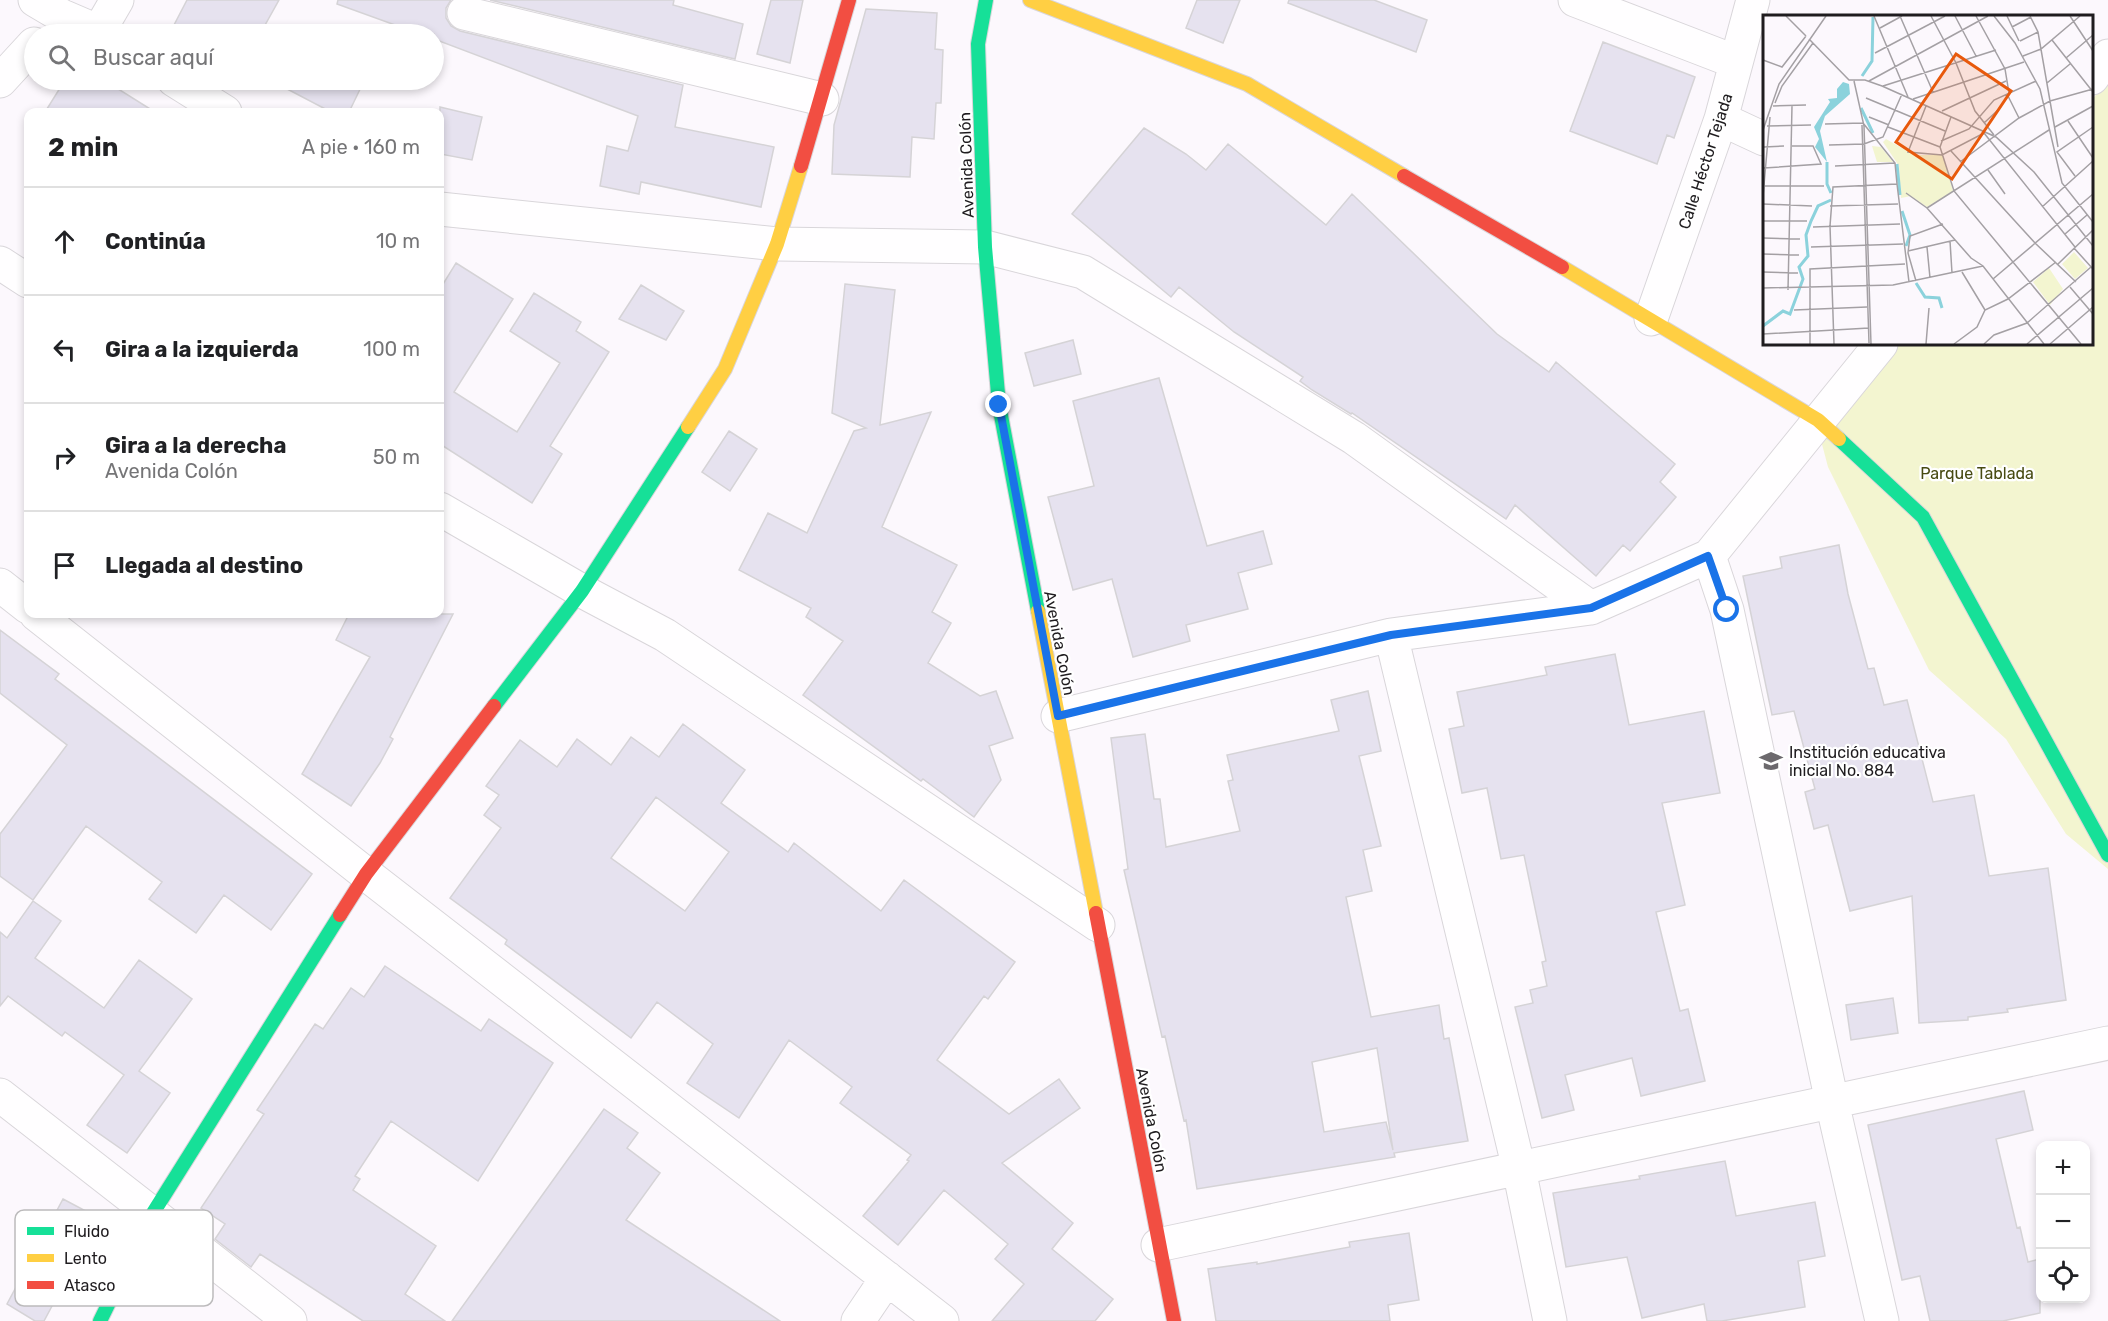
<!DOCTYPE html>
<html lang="es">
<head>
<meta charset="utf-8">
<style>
  :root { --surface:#fff; --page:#f2f2f2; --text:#202124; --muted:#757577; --line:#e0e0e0 }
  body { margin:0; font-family:Rubik,sans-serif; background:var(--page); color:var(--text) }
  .controls { position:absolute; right:18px; bottom:18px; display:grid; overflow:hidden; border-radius:12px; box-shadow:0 3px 9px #0003 }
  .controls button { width:54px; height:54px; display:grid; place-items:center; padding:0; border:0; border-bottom:2px solid var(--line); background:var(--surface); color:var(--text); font:30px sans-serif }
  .stop { position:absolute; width:18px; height:18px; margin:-14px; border:4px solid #1a73e8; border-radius:50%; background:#fff }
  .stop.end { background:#1a73e8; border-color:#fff; box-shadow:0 2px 6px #0008 }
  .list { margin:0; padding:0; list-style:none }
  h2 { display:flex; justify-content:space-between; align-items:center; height:78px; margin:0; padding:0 24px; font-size:26px }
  h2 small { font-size:20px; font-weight:400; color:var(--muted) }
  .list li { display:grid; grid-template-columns:39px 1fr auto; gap:18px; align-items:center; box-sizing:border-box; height:108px; padding:0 24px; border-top:2px solid var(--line) }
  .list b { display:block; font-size:22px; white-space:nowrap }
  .list p { margin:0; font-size:20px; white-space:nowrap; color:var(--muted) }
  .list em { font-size:20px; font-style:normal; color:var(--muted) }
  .icon { flex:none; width:33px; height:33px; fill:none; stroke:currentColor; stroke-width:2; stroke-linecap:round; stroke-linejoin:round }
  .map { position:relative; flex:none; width:2108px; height:1321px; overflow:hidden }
  .search { position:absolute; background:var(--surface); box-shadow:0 3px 9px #0003; left:24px; top:24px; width:420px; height:66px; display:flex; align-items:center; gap:15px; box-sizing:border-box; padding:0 21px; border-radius:33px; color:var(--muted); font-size:22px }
  .panel { position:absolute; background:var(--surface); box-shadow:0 3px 9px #0003; left:24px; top:108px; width:420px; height:510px; border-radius:12px }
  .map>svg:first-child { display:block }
  .green { fill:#f3f5d0 }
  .building { fill:#e6e2ef; stroke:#d5d3d6; stroke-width:1.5; fill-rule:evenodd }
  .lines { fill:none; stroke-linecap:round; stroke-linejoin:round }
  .street-casing { stroke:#d9d6da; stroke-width:35 }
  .fast-casing { stroke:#d9d6da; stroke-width:16 }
  .slow-casing { stroke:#d9d6da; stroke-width:16 }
  .jam-casing { stroke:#d9d6da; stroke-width:16 }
  .street { stroke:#fffeff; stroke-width:33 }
  .fast { stroke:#16e098; stroke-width:14 }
  .slow { stroke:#ffcf43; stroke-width:14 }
  .jam { stroke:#f24e42; stroke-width:14 }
  .route { stroke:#1a73e8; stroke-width:8 }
  .labels { text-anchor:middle; stroke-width:4.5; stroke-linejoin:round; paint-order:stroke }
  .street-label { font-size:16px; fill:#1f1c1f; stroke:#fff }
  .park-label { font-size:16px; fill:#474a11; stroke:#fff }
  .poi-label { font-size:16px; fill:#1f1c1f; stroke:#fff; text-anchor:start }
  .inset-river { fill:none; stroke:#8bd2dc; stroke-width:3 }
  .inset-road { fill:none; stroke:#a4a0a4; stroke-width:1.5 }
  .view { fill:#e8590c; fill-opacity:0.15; stroke:#e8590c; stroke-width:3 }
  .inset-edge { fill:none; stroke:#1f1c1f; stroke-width:3 }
  .key { fill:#fff; stroke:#bcbbbc; stroke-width:1.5 }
  .key-label { font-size:16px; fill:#1f1c1f }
</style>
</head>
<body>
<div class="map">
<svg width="2108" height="1321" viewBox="0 0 2108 1321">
  <rect width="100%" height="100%" fill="#fcf8fd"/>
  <!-- green -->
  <path class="green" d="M 2108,79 L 2108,869 L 2066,834 L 2006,739 L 1929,670 L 1828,467 L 1813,410 L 1879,344 L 2092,344 L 2092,100 Z"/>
  <!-- building -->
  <path class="building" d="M 187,0 L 279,0 L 264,27 L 277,34 L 187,34 L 173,27 Z
    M 338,0 L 451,0 L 446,8 L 446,18 L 451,26 L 460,31 L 683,85 L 675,127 L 774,147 L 761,207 L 641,182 L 639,194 L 600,186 L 607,146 L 628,151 L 638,116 L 434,39 L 434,34 L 420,34 L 337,4 Z
    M 490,0 L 674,0 L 673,5 L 743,24 L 735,59 Z
    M 771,0 L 803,0 L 790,63 L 757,54 Z
    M 1197,0 L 1240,0 L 1223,43 L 1186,28 Z
    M 1289,0 L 1374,0 L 1427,20 L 1416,52 L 1288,3 Z
    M 866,9 L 937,13 L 935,49 L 943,50 L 941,103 L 936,103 L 934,139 L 912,137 L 910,177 L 832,174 L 834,125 Z
    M 1603,42 L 1695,77 L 1674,138 L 1667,135 L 1657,164 L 1570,131 Z
    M 65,80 L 104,80 L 155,112 L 45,112 Z
    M 270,80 L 361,80 L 364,81 L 349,112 L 331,112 Z
    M 440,107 L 482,117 L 472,160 L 440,154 Z
    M 1144,128 L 1186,154 L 1206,170 L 1228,144 L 1326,225 L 1352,194 L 1497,334 L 1549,372 L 1556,362 L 1675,464 L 1660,482 L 1676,497 L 1630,551 L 1623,545 L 1596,576 L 1515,505 L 1506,519 L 1352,413 L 1351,414 L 1312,390 L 1300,381 L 1303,377 L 1234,332 L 1179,287 L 1171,297 L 1072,214 Z
    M 456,263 L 513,299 L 454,392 L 517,432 L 560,363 L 510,331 L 534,293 L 581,322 L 576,331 L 609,352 L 550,446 L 562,454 L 532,503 L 440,444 L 440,289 Z
    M 845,284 L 895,290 L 880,425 L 931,412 L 882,527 L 957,565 L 932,612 L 951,623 L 928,663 L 980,696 L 996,691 L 1013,738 L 989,746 L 1001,780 L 974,817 L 923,779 L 921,781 L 803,695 L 843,641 L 806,617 L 811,608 L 739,570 L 768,513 L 807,533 L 854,431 L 866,428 L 832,413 Z
    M 641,285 L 684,311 L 666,340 L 619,319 Z
    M 1073,340 L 1081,374 L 1034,386 L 1025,353 Z
    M 1159,378 L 1207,546 L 1263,531 L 1272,564 L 1238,573 L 1248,609 L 1186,625 L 1190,641 L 1133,657 L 1112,579 L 1073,590 L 1048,497 L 1094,486 L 1073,401 Z
    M 729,431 L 757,449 L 730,491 L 702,472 Z
    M 1839,545 L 1848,594 L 1868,669 L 1874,668 L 1884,705 L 1907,700 L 1933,802 L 1974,795 L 1989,876 L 2048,868 L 2066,1000 L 2007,1009 L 2008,1012 L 1968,1017 L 1968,1020 L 1919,1023 L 1912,896 L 1850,911 L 1828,825 L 1814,829 L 1805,792 L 1815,789 L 1794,711 L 1772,715 L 1743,576 L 1782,568 L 1780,557 Z
    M 349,614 L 453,614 L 390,737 L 393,739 L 380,763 L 351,806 L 302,774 L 370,657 L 336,640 Z
    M 0,630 L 59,674 L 55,679 L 312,874 L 271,930 L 224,895 L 196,933 L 149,899 L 162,882 L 86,826 L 33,900 L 0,876 L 0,834 L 67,745 L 0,693 Z
    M 1615,654 L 1629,725 L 1704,711 L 1720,793 L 1662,803 L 1685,905 L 1656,912 L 1680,1011 L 1688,1009 L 1705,1081 L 1641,1096 L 1632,1058 L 1565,1075 L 1574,1110 L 1542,1118 L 1515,1007 L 1533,1003 L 1530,990 L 1547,986 L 1542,962 L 1546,961 L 1524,855 L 1501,859 L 1487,788 L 1462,793 L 1449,729 L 1464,726 L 1457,692 L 1547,675 L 1545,667 Z
    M 1368,691 L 1381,751 L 1359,756 L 1381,846 L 1363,850 L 1372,891 L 1346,897 L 1371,1017 L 1439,1005 L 1444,1039 L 1449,1038 L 1468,1141 L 1394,1153 L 1395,1157 L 1197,1189 L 1186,1120 L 1184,1121 L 1165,1036 L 1162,1037 L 1124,870 L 1128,869 L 1111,738 L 1145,734 L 1154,799 L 1160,799 L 1166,847 L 1240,831 L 1228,781 L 1233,780 L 1227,755 L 1339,731 L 1331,700 ZM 1377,1048 L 1393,1150 L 1386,1122 L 1324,1132 L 1312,1062 Z
    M 683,724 L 745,770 L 721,803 L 788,852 L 794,843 L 881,911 L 904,880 L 1015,962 L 988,999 L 984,996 L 937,1060 L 1009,1114 L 1059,1079 L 1080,1108 L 1002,1163 L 1073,1223 L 1052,1249 L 1113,1299 L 1095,1321 L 992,1321 L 1024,1284 L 995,1259 L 1008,1244 L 944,1190 L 898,1245 L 863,1216 L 909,1161 L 907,1160 L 911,1155 L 840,1103 L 852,1087 L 789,1040 L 739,1118 L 687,1083 L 713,1044 L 657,1002 L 631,1038 L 505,944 L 507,940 L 450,898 L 501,828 L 484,815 L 499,795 L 486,786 L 520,740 L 557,767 L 577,739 L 611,765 L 631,737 L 659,757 ZM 656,797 L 729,852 L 685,911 L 611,858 Z
    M 33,901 L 61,921 L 35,958 L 104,1008 L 139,960 L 192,999 L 139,1071 L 170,1093 L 127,1153 L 87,1125 L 124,1075 L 65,1032 L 62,1036 L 8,996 L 0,1006 L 0,932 L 7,938 Z
    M 385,966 L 481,1031 L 489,1019 L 553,1063 L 478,1181 L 391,1121 L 355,1176 L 360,1179 L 353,1190 L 436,1246 L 405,1294 L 445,1321 L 363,1321 L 260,1254 L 251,1267 L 215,1239 L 225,1224 L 201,1208 L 264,1114 L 257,1110 L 315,1024 L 323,1029 L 351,988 L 364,997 Z
    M 1893,998 L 1898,1033 L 1851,1040 L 1846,1005 Z
    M 2024,1091 L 2033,1130 L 1996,1139 L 2017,1228 L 2020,1227 L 2028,1262 L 2040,1259 L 2040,1313 L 2003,1321 L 1930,1321 L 1920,1276 L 1902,1280 L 1868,1125 Z
    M 604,1109 L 638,1133 L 627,1148 L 660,1173 L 626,1220 L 780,1321 L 452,1321 Z
    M 1725,1161 L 1736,1216 L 1815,1202 L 1825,1256 L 1798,1261 L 1805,1307 L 1722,1321 L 1707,1321 L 1704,1304 L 1642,1318 L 1627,1257 L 1566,1267 L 1553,1193 L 1640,1179 L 1639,1176 Z
    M 63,1199 L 99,1218 L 44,1321 L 35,1321 L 7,1304 Z
    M 1409,1233 L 1419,1300 L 1388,1305 L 1390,1321 L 1216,1321 L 1208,1269 L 1257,1262 L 1257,1264 L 1350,1247 L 1349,1242 Z"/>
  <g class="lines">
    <!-- street casing -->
    <g class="street-casing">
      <path id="street" d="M 35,0 L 62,16 L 104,34
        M 1575,0 L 1736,62
        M 464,13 L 822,99
        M 99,31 L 117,0
        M 2092,78 L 2108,56
        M 174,80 L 225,112
        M 0,81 L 34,44
        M 1721,119 L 1764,139
        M 440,209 L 777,244 L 985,247 L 1083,272 L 1354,438 L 1591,608
        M 0,263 L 28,281
        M 1651,319 L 1721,119 L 1753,0
        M 440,509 L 582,591 L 665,635 L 1098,925
        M 1709,556 L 1727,610 L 1832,1102 L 1882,1321
        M 0,585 L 28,607
        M 36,614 L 366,874 L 942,1321
        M 1391,635 L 1519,1169 L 1550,1321
        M 1058,716 L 1391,635 L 1591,608 L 1709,556 L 1881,344
        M 0,1095 L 290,1321
        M 1158,1245 L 2108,1043
        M 858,1321 L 887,1278"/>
    </g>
    <!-- fast casing -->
    <g class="fast-casing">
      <path id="fast" d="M 986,0 L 978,44 L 985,247 L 999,405 L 1038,611
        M 1839,439 L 1923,517 L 2108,855
        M 494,706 L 582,591 L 688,427
        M 100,1321 L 153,1213 L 340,915"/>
    </g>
    <!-- slow casing -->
    <g class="slow-casing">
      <path id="slow" d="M 1030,0 L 1247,84 L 1404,176
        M 1562,267 L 1818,420 L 1839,439
        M 688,427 L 725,369 L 777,244 L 801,166
        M 1038,611 L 1096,913"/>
    </g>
    <!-- jam casing -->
    <g class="jam-casing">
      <path id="jam" d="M 801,166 L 849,0
        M 1404,176 L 1562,267
        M 1096,913 L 1174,1321
        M 340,915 L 366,874 L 494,706"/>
    </g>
    <!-- street -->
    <use href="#street" class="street"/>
    <!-- fast -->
    <use href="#fast" class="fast"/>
    <!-- slow -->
    <use href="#slow" class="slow"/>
    <!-- jam -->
    <use href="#jam" class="jam"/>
  </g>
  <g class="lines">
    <!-- route -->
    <path class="route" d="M 999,405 L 1058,716 L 1391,635 L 1591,608 L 1708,556 L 1727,610"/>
  </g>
  <!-- icons -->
  <defs>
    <g id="school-bare" transform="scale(1.8)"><path d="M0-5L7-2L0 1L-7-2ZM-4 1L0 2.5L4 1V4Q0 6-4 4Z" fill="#6c696d" stroke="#fff" stroke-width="2.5" paint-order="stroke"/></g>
  </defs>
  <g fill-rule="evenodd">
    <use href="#school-bare" x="1771" y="761"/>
  </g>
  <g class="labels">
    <!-- street labels -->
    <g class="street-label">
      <text transform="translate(1705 161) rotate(-72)" y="6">Calle Héctor Tejada</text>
      <text transform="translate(966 165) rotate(-92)" y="6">Avenida Colón</text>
      <text transform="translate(1060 643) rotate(79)" y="6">Avenida Colón</text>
      <text transform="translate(1152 1120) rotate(79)" y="6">Avenida Colón</text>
    </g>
    <!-- park labels -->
    <g class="park-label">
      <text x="1977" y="479">Parque Tablada</text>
    </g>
    <!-- poi labels -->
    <g class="poi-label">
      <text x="1789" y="758">Institución educativa<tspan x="1789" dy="18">inicial No. 884</tspan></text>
    </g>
  </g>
  <!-- overview -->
  <g transform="translate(1763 15)">
    <rect width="330" height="330" fill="#fcf8fd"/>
    <path d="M 123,124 L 151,140 L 180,140 L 190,176 L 164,192 L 148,181 L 138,183 L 136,151 L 120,127 ZM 109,131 L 118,132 L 130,147 L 114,147 ZM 311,237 L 325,253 L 312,264 L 299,249 ZM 286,253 L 300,274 L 287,290 L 270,267 Z" fill="#f3f5d0"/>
    <path d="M 80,67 L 86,69 L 87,79 L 62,101 L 57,116 L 64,147 L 52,132 L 56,124 L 51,112 L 67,87 L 65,84 L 74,83 L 74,74 Z" fill="#8bd2dc"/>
    <path class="inset-river" d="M 99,61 L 109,46 L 110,2M 98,93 L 110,118M 64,147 L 64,169 L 68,178M 134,149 L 137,180M 139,196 L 147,220 L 143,231M 153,268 L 162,282 L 176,283 L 179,293M 0,311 L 20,296 L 27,299 L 40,264 L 36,252 L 45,241 L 43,220 L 48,206 L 55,191 L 68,185"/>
    <path class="inset-road" d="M 23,1 L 43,21M 111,1 L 145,82M 137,1 L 170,77M 168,1 L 193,48 L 212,96 L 231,120M 192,1 L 213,41M 213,1 L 242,54 L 246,78M 231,1 L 252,28 L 277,74 L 299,168 L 330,207M 244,1 L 256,26M 267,1 L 275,17 L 295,132M 307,1 L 330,36M 249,12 L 268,2M 117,13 L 139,1M 46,24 L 86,65 L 102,65 L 119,71 L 233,122 L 271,157 L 330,231M 289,25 L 330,77M 257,26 L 275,17M 112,38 L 182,1M 260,41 L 278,34 L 317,1M 303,43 L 330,20M 0,45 L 19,52 L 43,21M 91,66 L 101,111 L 108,329M 106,66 L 225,1M 284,68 L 307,49M 120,71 L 233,35M 244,79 L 256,103M 103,83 L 182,116M 150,84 L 261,47M 12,88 L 19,71 L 50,28M 10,91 L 43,90M 163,91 L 145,137 L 179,140 L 221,118 L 312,232M 179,96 L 243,66M 106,102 L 126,110M 188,102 L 177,132 L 191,176 L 318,329M 305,106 L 330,143M 221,108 L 235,95M 62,109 L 100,108M 99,110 L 106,328M 4,111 L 48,110M 125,112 L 177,132M 292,112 L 330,91M 0,115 L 16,69 L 63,1M 178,126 L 206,114 L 231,85 L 273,66M 66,130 L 101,129 L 120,122 L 139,79M 1,132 L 21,131M 188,136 L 272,228 L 313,267M 197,147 L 256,103 L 287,86 L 330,74M 72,151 L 132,148M 1,153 L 58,149 L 50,131 L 29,131M 225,155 L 242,179M 312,161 L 294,137 L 330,112M 134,169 L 146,267M 2,171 L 61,171M 143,178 L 164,193 L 208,243 L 220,251 L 281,329M 0,181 L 7,102M 0,189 L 49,191M 67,191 L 135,189M 279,192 L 330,146M 164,193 L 286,115M 0,206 L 44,206M 50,212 L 137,209M 302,219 L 324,200M 0,223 L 37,224M 187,226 L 189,258M 48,232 L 140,229M 164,232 L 167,263M 311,233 L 330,254M 145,236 L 192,225M 0,239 L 36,240M 295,249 L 330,215M 0,257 L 35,258M 199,257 L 222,295M 230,264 L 330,179M 153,266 L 145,238 L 147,221 L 180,209M 307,272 L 330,299M 0,273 L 130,270 L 220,251M 25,275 L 29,91M 31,295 L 104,292M 0,319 L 106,313M 47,329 L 47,254 L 142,249M 71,329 L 67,211 L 70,172 L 134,169 L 132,148 L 100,108M 163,329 L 166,293M 191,329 L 214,312 L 222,295 L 245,284 L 293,247M 221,329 L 231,320 L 264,308 L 328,252M 264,329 L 330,273M 287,329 L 330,292"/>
    <path class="view" d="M 193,39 L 248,76 L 189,164 L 133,127 Z"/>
    <rect width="330" height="330" class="inset-edge"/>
  </g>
  <!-- legend -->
  <rect x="15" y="1210" width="198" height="96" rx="9" class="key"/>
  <rect x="27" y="1227" width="27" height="8" fill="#16e098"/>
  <rect x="27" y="1254" width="27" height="8" fill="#ffcf43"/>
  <rect x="27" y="1281" width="27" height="8" fill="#f24e42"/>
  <g class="key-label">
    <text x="64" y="1237">Fluido</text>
    <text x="64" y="1264">Lento</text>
    <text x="64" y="1291">Atasco</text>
  </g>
</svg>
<div class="controls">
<button>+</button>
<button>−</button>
<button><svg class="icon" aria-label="locate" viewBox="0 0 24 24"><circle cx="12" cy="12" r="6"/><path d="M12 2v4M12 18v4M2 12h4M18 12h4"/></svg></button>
</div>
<div class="stop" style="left:1727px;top:610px"></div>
<div class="stop end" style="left:999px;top:405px"></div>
<div class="search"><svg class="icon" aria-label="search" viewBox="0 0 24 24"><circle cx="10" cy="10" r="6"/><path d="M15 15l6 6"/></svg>Buscar aquí</div>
<section class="panel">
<h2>2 min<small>A pie · 160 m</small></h2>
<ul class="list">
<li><svg class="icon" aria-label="ahead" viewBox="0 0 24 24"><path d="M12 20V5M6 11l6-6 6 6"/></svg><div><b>Continúa</b></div><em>10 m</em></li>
<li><svg class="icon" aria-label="left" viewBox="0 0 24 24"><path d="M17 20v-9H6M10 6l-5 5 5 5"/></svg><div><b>Gira a la izquierda</b></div><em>100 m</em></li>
<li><svg class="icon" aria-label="right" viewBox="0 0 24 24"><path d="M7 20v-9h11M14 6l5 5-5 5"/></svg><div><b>Gira a la derecha</b><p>Avenida Colón</p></div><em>50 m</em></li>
<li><svg class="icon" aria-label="arrive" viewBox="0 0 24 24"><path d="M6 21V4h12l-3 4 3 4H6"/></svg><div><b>Llegada al destino</b></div></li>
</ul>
</section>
</div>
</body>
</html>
